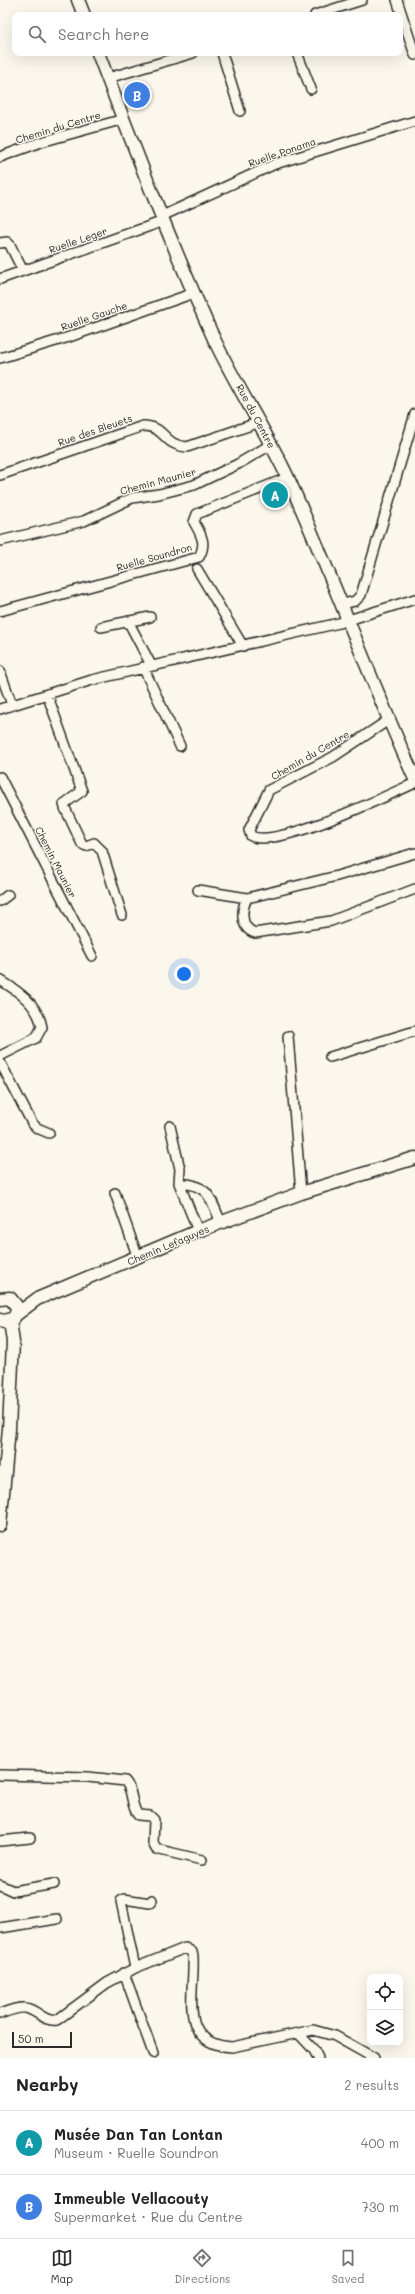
<!DOCTYPE html>
<html lang="en">
<head>
<meta charset="utf-8">
<style>
  :root { --surface:#fff; --page:#f2f2f2; --text:#222; --muted:#767676; --line:#e0e0e0; --accent:#2b2b2b }
  body { margin:0; font-family:Mali,sans-serif; background:var(--page); color:var(--text) }
  .controls { position:absolute; right:12px; bottom:12px; display:grid; overflow:hidden; border-radius:8px; box-shadow:0 4px 16px #0002 }
  .controls button { width:36px; height:36px; display:grid; place-items:center; padding:0; border:0; border-bottom:1px solid var(--line); background:var(--surface); color:var(--text); font:20px sans-serif }
  .scale { position:absolute; left:12px; bottom:10px; width:60px; box-sizing:border-box; padding-left:4px; border:2px solid #2b2b2b; border-top:0; font-size:11px; line-height:14px; white-space:nowrap; color:#2b2b2b; -webkit-text-stroke:3px #fbf7ec; paint-order:stroke }
  .you { position:absolute; left:184px; top:974px; width:14px; height:14px; margin:-10px; border:3px solid #fff; border-radius:50%; background:#1a73e8; box-shadow:0 0 0 6px #1a73e833 }
  .badge { display:grid; place-items:center; width:26px; height:26px; border-radius:50%; background:var(--accent); color:#fff; font-size:13px; font-weight:700 }
  .pin { position:absolute; translate:-50% -50%; border:2px solid #fff; box-shadow:0 1px 4px #0006 }
  .list { margin:0; padding:0; list-style:none }
  h2 { display:flex; justify-content:space-between; align-items:center; height:52px; margin:0; padding:0 16px; font-size:17px }
  h2 small { font-size:13px; font-weight:400; color:var(--muted) }
  .list li { display:grid; grid-template-columns:26px 1fr auto; gap:12px; align-items:center; box-sizing:border-box; height:64px; padding:0 16px; border-top:1px solid var(--line) }
  .list b { display:block; font-size:15px; white-space:nowrap }
  .list p { margin:0; font-size:13px; white-space:nowrap; color:var(--muted) }
  .list em { font-size:13px; font-style:normal; color:var(--muted) }
  .icon { flex:none; width:22px; height:22px; fill:none; stroke:currentColor; stroke-width:2; stroke-linecap:round; stroke-linejoin:round }
  .map { position:relative; flex:none; width:415px; height:2058px; overflow:hidden }
  .search { position:absolute; background:var(--surface); box-shadow:0 4px 16px #0002; left:12px; right:12px; top:12px; height:44px; display:flex; align-items:center; gap:10px; box-sizing:border-box; padding:0 14px; border-radius:8px; color:var(--muted); font-size:15px }
  .sheet { height:180px; background:var(--surface) }
  nav { display:flex; justify-content:space-around; align-items:center; box-sizing:border-box; height:56px; border-top:1px solid var(--line); background:var(--surface); font-size:11px; color:var(--muted) }
  nav a { display:grid; justify-items:center; gap:2px }
  nav .on { color:var(--accent) }
  .map>svg:first-child { display:block }
  .lines { fill:none; stroke-linecap:round; stroke-linejoin:round }
  .street-casing { stroke:#2b2b2b; stroke-width:12 }
  .secondary-casing { stroke:#2b2b2b; stroke-width:15 }
  .street { stroke:#fbf7ec; stroke-width:9 }
  .secondary { stroke:#fbf7ec; stroke-width:12 }
  .labels { text-anchor:middle; stroke-width:3; stroke-linejoin:round; paint-order:stroke }
  .street-label { font-size:10px; fill:#2b2b2b; stroke:#fbf7ec }
</style>
</head>
<body>
<div class="map">
<svg width="415" height="2058" viewBox="0 0 415 2058">
  <rect width="100%" height="100%" fill="#fbf7ec"/>
  <filter id="ink" filterUnits="userSpaceOnUse"><feTurbulence type="fractalNoise" baseFrequency=".025" numOctaves="2"/><feDisplacementMap in="SourceGraphic" scale="8" xChannelSelector="R" yChannelSelector="G"/><feConvolveMatrix kernelMatrix="1 2 1 2 8 2 1 2 1" color-interpolation-filters="sRGB"/></filter>
  <g filter="url(#ink)">
    <g class="lines">
      <!-- street casing -->
      <g class="street-casing">
        <path id="street" d="M 397,0 L 415,55
          M 315,15 L 362,0
          M 222,53 L 240,111
          M 297,53 L 311,89
          M 108,78 L 193,53
          M 0,157 L 41,142 L 124,119
          M 162,216 L 275,164 L 415,121
          M 0,243 L 7,242 L 10,245 L 23,271
          M 0,279 L 164,221
          M 0,358 L 69,337 L 194,293
          M 0,475 L 143,426 C 166,426 162,445 187,447 L 260,422
          M 0,541 L 84,521 L 132,498 L 159,494 L 194,485 L 238,464 L 272,444
          M 197,569 L 243,646
          M 343,604 L 355,601 L 361,595 L 415,414
          M 0,611 L 199,557 C 207,543 201,535 194,522 L 197,514 L 287,478
          M 128,621 L 151,665
          M 101,627 L 150,617
          M 143,667 L 180,746
          M 0,671 L 12,705
          M 47,694 L 82,791 L 64,804 L 65,808 L 82,844 L 86,846 L 94,843 L 102,851 L 122,915
          M 0,709 L 92,680 L 339,623 L 415,599
          M 390,719 L 333,757 L 269,790 L 249,830 L 251,836 C 277,849 386,796 415,783
          M 0,777 L 92,956
          M 198,890 L 247,898 L 337,876 L 415,853
          M 247,898 C 241,910 240,928 255,933 L 331,921 L 415,889
          M 0,901 L 8,895
          M 0,980 C 18,991 38,1004 42,1027 L 36,1038 L 0,1056
          M 288,1036 L 301,1193
          M 330,1057 L 415,1031
          M 0,1062 L 32,1123 L 37,1128 L 49,1133
          M 170,1126 L 180,1169 L 179,1183 L 198,1231
          M 179,1183 C 209,1184 211,1199 221,1223
          M 115,1193 L 138,1258
          M 0,1775 L 88,1777 L 125,1781 C 134,1791 130,1805 138,1815 L 150,1816 L 154,1820 L 153,1843 L 156,1849 L 202,1860
          M 0,1841 L 30,1838
          M 0,1885 L 13,1891 L 54,1884
          M 0,1928 L 57,1919
          M 135,1968 L 121,1901 L 124,1899 L 150,1903 L 152,1900
          M 124,1973 L 153,2053
          M 0,2014 C 8,2011 17,2007 25,2008 C 38,2010 43,2022 57,2020 L 107,1983 L 135,1968 L 185,1948 L 192,1952 L 193,1957 C 195,1994 177,2044 232,2047 L 313,2030 L 335,2036 L 374,2058
          M 298,2033 L 314,2050 L 318,2058"/>
      </g>
      <!-- secondary casing -->
      <g class="secondary-casing">
        <path id="secondary" d="M 78,0 L 84,15
          M 98,53 C 135,150 172,247 215,341 C 237,388 266,431 288,478 C 333,578 370,680 415,779
          M 0,1299 L 10,1298 L 18,1308 L 14,1318 L 5,1321 L 0,1320
          M 17,1314 L 37,1299 L 198,1231 L 301,1193 L 415,1158
          M 0,1525 L 9,1429 L 13,1342 L 10,1321"/>
      </g>
      <!-- street -->
      <use href="#street" class="street"/>
      <!-- secondary -->
      <use href="#secondary" class="secondary"/>
    </g>
  </g>
  <g class="labels">
    <!-- street labels -->
    <g class="street-label">
      <text transform="translate(58 127) rotate(-17)" y="4">Chemin du Centre</text>
      <text transform="translate(282 152) rotate(-19)" y="4">Ruelle Ponama</text>
      <text transform="translate(78 240) rotate(-19)" y="4">Ruelle Leger</text>
      <text transform="translate(94 316) rotate(-19)" y="4">Ruelle Gauche</text>
      <text transform="translate(256 416) rotate(62)" y="4">Rue du Centre</text>
      <text transform="translate(95 430) rotate(-19)" y="4">Rue des Bleuets</text>
      <text transform="translate(158 481) rotate(-15)" y="4">Chemin Maunier</text>
      <text transform="translate(154 557) rotate(-16)" y="4">Ruelle Soundron</text>
      <text transform="translate(310 755) rotate(-30)" y="4">Chemin du Centre</text>
      <text transform="translate(56 862) rotate(63)" y="4">Chemin Maunier</text>
      <text transform="translate(168 1245) rotate(-23)" y="4">Chemin Lefaguyes</text>
    </g>
  </g>
</svg>
<div class="controls">
<button><svg class="icon" aria-label="locate" viewBox="0 0 24 24"><circle cx="12" cy="12" r="6"/><path d="M12 2v4M12 18v4M2 12h4M18 12h4"/></svg></button>
<button><svg class="icon" aria-label="layers" viewBox="0 0 24 24"><path d="M12 4l9 5-9 5-9-5zM3 14l9 5 9-5"/></svg></button>
</div>
<div class="scale">50 m</div>
<div class="you"></div>
<div class="pin badge" style="left:275px;top:495px;background:#0f9aa8">A</div>
<div class="pin badge" style="left:137px;top:95px;background:#3f7fe0">B</div>
<div class="search"><svg class="icon" aria-label="search" viewBox="0 0 24 24"><circle cx="10" cy="10" r="6"/><path d="M15 15l6 6"/></svg>Search here</div>
</div>
<section class="sheet">
<h2>Nearby<small>2 results</small></h2>
<ul class="list">
<li><span class="badge" style="background:#0f9aa8">A</span><div><b>Musée Dan Tan Lontan</b><p>Museum · Ruelle Soundron</p></div><em>400 m</em></li>
<li><span class="badge" style="background:#3f7fe0">B</span><div><b>Immeuble Vellacouty</b><p>Supermarket · Rue du Centre</p></div><em>730 m</em></li>
</ul>
</section>
<nav>
<a class="on"><svg class="icon" aria-label="map" viewBox="0 0 24 24"><path d="M3 6l6-2 6 2 6-2v14l-6 2-6-2-6 2zM9 4v14M15 6v14"/></svg>Map</a>
<a><svg class="icon" aria-label="directions" viewBox="0 0 24 24"><path d="M12 3l9 9-9 9-9-9zM9 14v-3h6M13 9l2 2-2 2"/></svg>Directions</a>
<a><svg class="icon" aria-label="saved" viewBox="0 0 24 24"><path d="M7 4h10v16l-5-4-5 4z"/></svg>Saved</a>
</nav>
</body>
</html>
